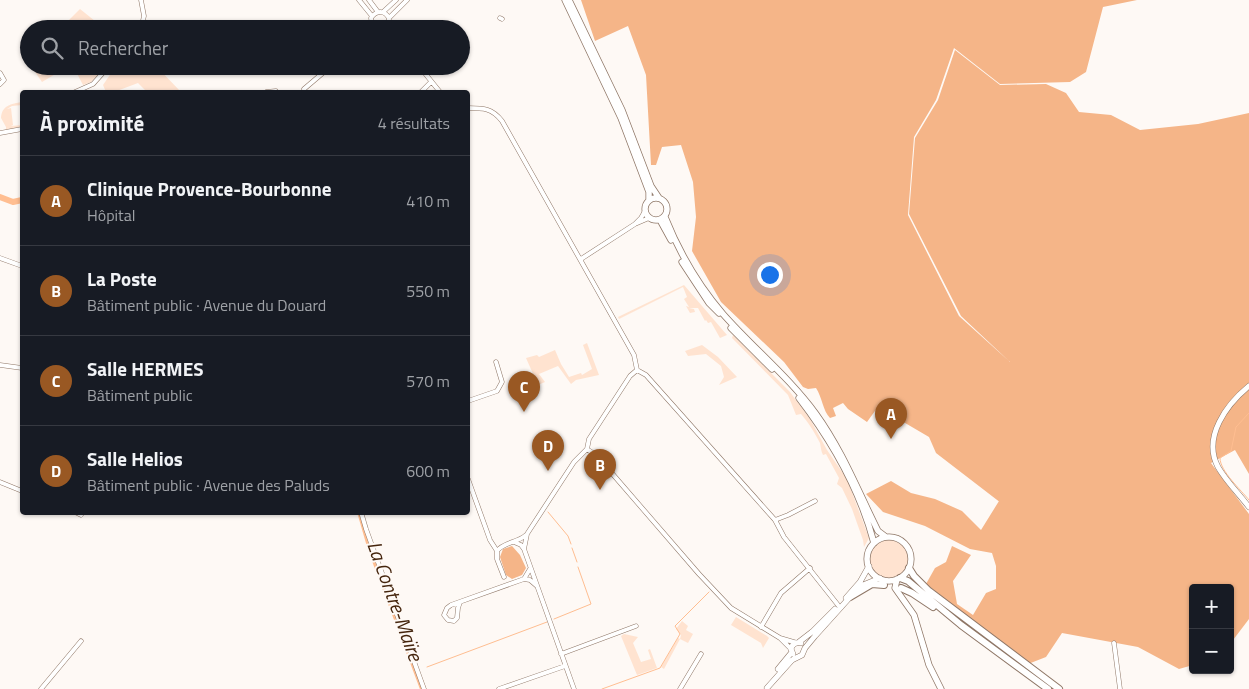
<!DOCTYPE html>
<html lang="fr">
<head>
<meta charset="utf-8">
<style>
  :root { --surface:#171b24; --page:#242831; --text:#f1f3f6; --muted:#9ea1a6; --line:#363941; --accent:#995823 }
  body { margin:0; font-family:"Titillium Web",sans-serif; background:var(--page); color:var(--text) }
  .controls { position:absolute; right:15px; bottom:15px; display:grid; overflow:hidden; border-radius:5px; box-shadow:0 1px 4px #0004 }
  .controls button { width:45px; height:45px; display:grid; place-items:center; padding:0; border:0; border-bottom:1px solid var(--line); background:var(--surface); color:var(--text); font:25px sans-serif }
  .you { position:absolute; left:769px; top:274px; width:18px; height:18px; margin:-12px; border:4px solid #fff; border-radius:50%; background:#1a73e8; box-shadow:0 0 0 8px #1a73e833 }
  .badge { display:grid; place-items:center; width:32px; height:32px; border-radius:50%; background:var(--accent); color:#fff; font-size:16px; font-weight:700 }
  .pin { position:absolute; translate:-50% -41px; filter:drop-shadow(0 1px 2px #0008) }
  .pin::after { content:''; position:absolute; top:26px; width:18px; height:15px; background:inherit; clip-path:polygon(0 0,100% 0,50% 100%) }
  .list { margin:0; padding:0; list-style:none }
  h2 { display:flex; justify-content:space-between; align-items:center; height:65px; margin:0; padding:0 20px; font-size:21px }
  h2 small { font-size:16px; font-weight:400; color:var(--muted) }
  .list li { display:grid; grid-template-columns:32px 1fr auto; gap:15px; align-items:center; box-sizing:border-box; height:90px; padding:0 20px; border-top:1px solid var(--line) }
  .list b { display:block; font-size:19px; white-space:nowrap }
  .list p { margin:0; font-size:16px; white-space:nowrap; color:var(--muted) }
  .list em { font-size:16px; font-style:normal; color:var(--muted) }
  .icon { flex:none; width:28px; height:28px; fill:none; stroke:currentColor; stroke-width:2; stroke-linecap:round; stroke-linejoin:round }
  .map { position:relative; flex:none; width:1249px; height:689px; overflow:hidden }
  .search { position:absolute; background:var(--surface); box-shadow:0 1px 4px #0004; left:20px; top:20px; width:450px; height:55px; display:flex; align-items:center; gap:12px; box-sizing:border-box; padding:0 18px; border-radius:28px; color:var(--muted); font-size:19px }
  .panel { position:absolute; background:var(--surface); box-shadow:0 1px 4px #0004; left:20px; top:90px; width:450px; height:425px; border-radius:5px }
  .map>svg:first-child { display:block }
  .green { fill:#ffe3d0 }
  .forest { fill:#f5b588 }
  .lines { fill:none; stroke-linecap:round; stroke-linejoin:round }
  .stream { stroke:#ffbe91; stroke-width:1 }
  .canal { stroke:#ffbe91; stroke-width:4 }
  .river { stroke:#ffbe91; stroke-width:6 }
  .street-casing { stroke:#8f7767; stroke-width:5 }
  .secondary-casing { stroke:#8f7767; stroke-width:6 }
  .primary-casing { stroke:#8f7767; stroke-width:7 }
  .highway-casing { stroke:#8f7767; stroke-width:8 }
  .street { stroke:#fff; stroke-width:4 }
  .secondary { stroke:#fff; stroke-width:5 }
  .primary { stroke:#fff; stroke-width:5.5 }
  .highway { stroke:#fff; stroke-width:6 }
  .labels { text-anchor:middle; stroke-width:4; stroke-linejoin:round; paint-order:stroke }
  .water-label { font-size:20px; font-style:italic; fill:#45250d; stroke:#fef9f5 }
</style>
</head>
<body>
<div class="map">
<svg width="1249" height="689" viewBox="0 0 1249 689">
  <rect width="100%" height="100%" fill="#fef9f5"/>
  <!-- green -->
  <path class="green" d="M 80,9 L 105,29 L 60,29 Z
    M 31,66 L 69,66 L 42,82 Z
    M 73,66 L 106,66 L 91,82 L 83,85 Z
    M 116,66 L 156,66 L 181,92 L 147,92 L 138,83 L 114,92 L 106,92 L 103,85 Z
    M 22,102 L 22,105 L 12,106 L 7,109 L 11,108 L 13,125 L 11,126 L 22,125 L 22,127 L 6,130 L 6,127 L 1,118 C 2,105 11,104 22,102 Z
    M 684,285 L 727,335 L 720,338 L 711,322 L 708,323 L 706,320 L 705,321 L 698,308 L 689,308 L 694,309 L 695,312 L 690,313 L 686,306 L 689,307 L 684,299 L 687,297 L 683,287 L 619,319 L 618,317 Z
    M 733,335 L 790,392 L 810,419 L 827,450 L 847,479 L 869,538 L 864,547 L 863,540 L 852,509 L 842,488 L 837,484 L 839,478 L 826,454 L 823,455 C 821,451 821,448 820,443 C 815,433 808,422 801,414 L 796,415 L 788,395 L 732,338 Z
    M 587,343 L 599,375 L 576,380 L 571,384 L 558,366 L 539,374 L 545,382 L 538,385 L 526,358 L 537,355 L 539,357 L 555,350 L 561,364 L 569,377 L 581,373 L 582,375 L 592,369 L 583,345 Z
    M 702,345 L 718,357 L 737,377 L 719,385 L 724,377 L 721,366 L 706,354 L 688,356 L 685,351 Z
    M870 559a19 19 0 1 1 38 0a19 19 0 1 1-38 0Z
    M 736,617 L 767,636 L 769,638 L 763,648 L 761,643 L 731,625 Z
    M 682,621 L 688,626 L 686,630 L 693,634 L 688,643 L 680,639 L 664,669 L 661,667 L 678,638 L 680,639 L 681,635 L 676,629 Z
    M 624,634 L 638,637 L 633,643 L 641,662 L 651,659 L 648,650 L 650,649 L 657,668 L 637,675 L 621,636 Z"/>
  <!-- forest -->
  <path class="forest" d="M 581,0 L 1137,0 L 1103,7 L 1086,72 L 1070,82 L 1000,84 L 954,48 L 936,100 L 914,137 L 908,215 L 959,316 L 1010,362 L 961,316 L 909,214 L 915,138 L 938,100 L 955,50 L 1000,85 L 1046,84 L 1066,93 L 1079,112 L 1111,115 L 1140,130 L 1198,124 L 1249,113 L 1249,474 L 1235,450 L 1211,463 L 1249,514 L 1249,619 L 1230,644 L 1230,588 L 1193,588 L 1193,665 L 1179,669 L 1138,647 L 1062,633 L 1046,657 L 1028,664 L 926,584 L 935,568 L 946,562 L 952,546 L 971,555 L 953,581 L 957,604 L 973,615 L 986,593 L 996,589 L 996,566 L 992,553 L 970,549 L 925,526 L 883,512 L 866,494 L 891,481 L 911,493 L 935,499 L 962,511 L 981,530 L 999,501 L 1001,503 L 936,453 L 929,437 L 900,420 L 890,409 L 880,404 L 867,422 L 848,409 L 843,403 L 833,408 L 836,416 L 830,418 C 823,411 822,397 816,388 L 808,389 L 803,387 L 784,362 L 721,302 L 692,251 L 696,217 L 693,182 L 681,145 L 662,147 L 656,165 L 651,165 L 646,75 L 628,26 L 595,41 Z
    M 512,546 L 520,555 L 526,568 L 522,575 L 512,579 L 506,575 L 500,557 L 503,549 Z"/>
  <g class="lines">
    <!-- stream -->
    <path class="stream" d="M 1249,413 L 1236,427 L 1231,451 L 1220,458 C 1220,471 1241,490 1249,500
      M 548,512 L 568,536 L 571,544
      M 572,548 L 577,562
      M 554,619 L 591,604 L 578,567
      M 427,667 L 547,622
      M 421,676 L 426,689
      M 602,689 L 660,668 L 680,634 L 675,626 L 709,592"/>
    <!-- canal -->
    <path class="canal" d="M 359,512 L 370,550 L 422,689"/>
    <!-- river -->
    <path class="river" d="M 0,197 L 13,202 L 22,200"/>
    <!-- street casing -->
    <g class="street-casing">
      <path id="street" d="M 359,0 L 372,16
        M 369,0 L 378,12
        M 383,12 L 396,0
        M 389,18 L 407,0
        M 500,18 L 502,19
        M 141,29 L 144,16 L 141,0
        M 376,29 L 372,25 L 371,18 C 380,4 397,18 385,29
        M 419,66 L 440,92
        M 0,73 L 4,80 L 0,84
        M 304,89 L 331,66
        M 75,92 L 93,84 L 109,66
        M 266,92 L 276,91
        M 421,92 L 431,82
        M 468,108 C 483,108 492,108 502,121 L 634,355 L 637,370
        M 0,133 L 22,129
        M 645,211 L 641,218 L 635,224 L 649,218
        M 0,258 L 22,266
        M 581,259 L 635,224
        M 0,365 L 22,368
        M 637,370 L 646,375 L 775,520 L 788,515 L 815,501
        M 468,401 L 497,391 L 502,382 L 496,362
        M 587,449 L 597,456 L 699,574 L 731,608 L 780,638 L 797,643
        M 468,479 L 490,540 L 497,551 L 497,559 L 504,577
        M 0,482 L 22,491
        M 75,512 L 81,515
        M 361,512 L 366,529 L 424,689
        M 775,520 L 784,537 L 838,605
        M 514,542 L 521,545 L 524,549 L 574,689
        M 524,549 L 527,534 L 574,462 L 587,449 L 589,439 L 630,376 L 637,370
        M 497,551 C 504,542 517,543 526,535
        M 524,579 L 530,580 L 537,586
        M 460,602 L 458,608 L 457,618 L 454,621 L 448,620 L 444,615 L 447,608 L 451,605 L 524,579 L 530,569
        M 761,627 L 781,593 L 810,568
        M 780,638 L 791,649
        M 1114,643 L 1120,689
        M 561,654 L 636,626
        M 41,689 L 81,641
        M 499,689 L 565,666
        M 680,689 L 701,654"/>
    </g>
    <!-- secondary casing -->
    <g class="secondary-casing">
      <path id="secondary" d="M 1249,386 C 1227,404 1202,437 1218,467 C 1226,481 1239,494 1249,507
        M 858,590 L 863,585 L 880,578
        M 846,598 L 860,582 L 869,566
        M 799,642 L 812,632 L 835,609
        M 793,654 L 791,649 C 792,644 796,642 801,643
        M 778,669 L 792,652
        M 767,688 L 792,660 L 802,655 L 805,648 L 815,636 L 851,596"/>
    </g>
    <!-- primary casing -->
    <g class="primary-casing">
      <path id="primary" d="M 565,0 L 621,118 L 649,192 L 649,200
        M 569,0 L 622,110 L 651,186 L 659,198
        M645 209a11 11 0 1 1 22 0a11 11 0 1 1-22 0Z
        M 665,217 C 679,252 698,285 723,314 C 753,348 789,377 816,414 C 842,450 858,491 878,531 L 886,537
        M 660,220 L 671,240
        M 682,262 L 709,303 L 719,313
        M 731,328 L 772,369
        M 799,398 C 832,441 860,490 874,543
        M867 559a22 22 0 1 1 44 0a22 22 0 1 1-44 0Z
        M 897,579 L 895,588 L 914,615 L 929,665 L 941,689"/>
    </g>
    <!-- highway casing -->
    <g class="highway-casing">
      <path id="highway" d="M 909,568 L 914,576 L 929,591 L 1059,689
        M 900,578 L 908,581 L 961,625 L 1048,689
        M 901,588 L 912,593 L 933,607
        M 850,597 L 872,584 L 884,585"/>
    </g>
    <!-- street -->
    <use href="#street" class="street"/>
    <!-- secondary -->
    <use href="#secondary" class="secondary"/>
    <!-- primary -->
    <use href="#primary" class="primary"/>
    <!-- highway -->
    <use href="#highway" class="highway"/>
  </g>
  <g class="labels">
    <!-- water labels -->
    <g class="water-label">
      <text transform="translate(395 601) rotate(70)" y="7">La Contre-Maïre</text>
    </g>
  </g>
</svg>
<div class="controls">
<button>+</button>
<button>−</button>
</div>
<div class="you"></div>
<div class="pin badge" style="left:891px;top:439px">A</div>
<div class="pin badge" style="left:600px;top:490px">B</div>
<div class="pin badge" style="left:524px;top:412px">C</div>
<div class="pin badge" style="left:548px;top:471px">D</div>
<div class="search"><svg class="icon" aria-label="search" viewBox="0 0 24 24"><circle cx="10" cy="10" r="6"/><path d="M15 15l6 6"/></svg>Rechercher</div>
<section class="panel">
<h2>À proximité<small>4 résultats</small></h2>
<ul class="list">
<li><span class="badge">A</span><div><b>Clinique Provence-Bourbonne</b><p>Hôpital</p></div><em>410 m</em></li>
<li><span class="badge">B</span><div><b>La Poste</b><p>Bâtiment public · Avenue du Douard</p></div><em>550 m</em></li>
<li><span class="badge">C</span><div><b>Salle HERMES</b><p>Bâtiment public</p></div><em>570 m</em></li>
<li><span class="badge">D</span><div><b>Salle Helios</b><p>Bâtiment public · Avenue des Paluds</p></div><em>600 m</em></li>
</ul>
</section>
</div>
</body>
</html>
